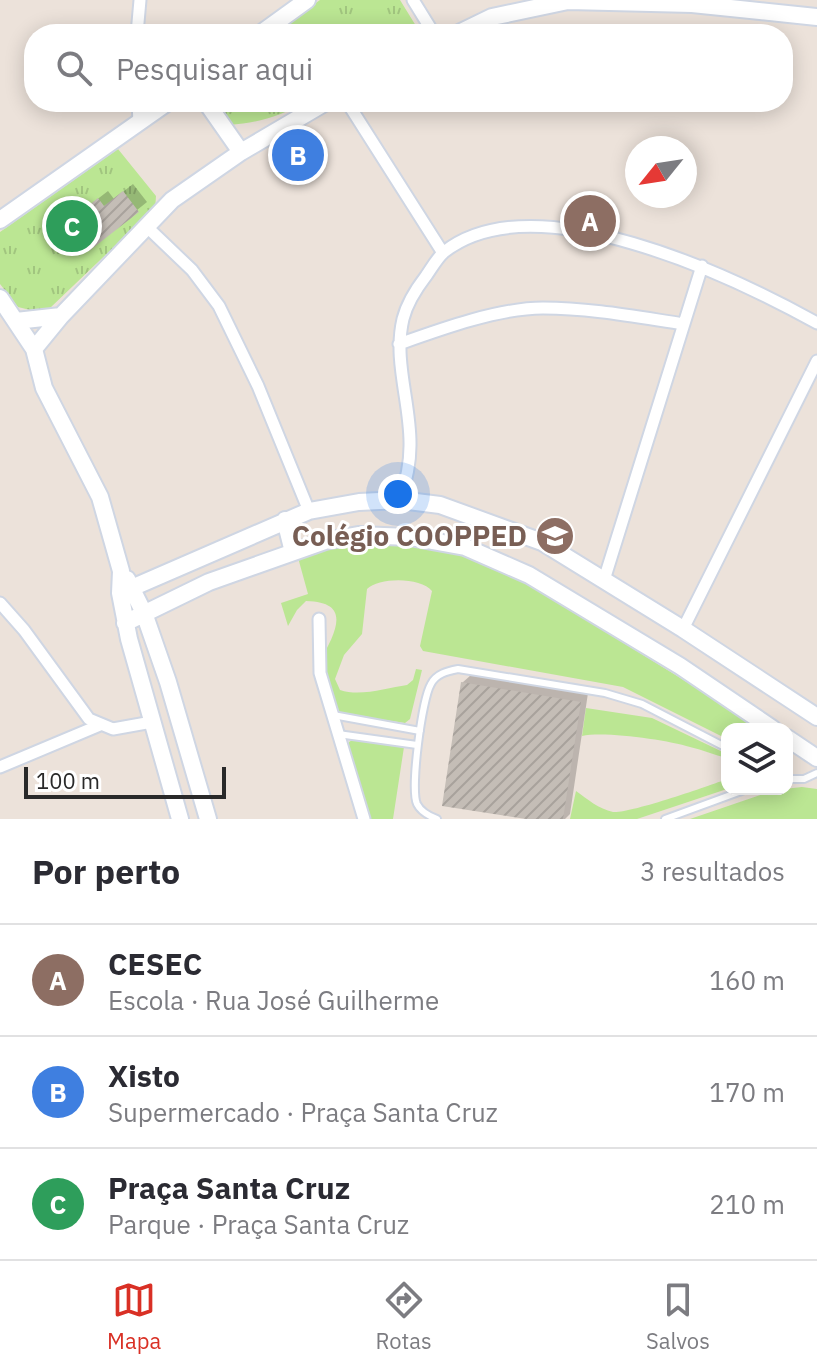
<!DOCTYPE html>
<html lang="pt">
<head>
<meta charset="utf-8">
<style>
  :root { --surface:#fff; --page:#f2f2f3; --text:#2b2b33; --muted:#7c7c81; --line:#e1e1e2; --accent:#d93025 }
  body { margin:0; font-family:"IBM Plex Sans",sans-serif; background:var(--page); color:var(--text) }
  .controls { position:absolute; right:24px; bottom:24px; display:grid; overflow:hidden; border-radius:16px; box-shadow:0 4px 20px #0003 }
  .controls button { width:72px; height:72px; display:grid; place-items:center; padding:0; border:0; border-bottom:2px solid var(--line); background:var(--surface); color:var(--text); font:40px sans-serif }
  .compass { position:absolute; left:625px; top:136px; width:72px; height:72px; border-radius:50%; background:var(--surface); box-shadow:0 4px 20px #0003; rotate:240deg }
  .scale { position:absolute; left:24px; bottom:20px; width:202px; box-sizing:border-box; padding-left:8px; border:4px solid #292929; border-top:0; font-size:22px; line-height:28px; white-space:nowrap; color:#292929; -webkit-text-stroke:6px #fff; paint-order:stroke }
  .you { position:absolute; left:398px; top:494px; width:28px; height:28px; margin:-20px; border:6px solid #fff; border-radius:50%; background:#1a73e8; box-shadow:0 0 0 12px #1a73e833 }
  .badge { display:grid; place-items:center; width:52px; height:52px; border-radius:50%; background:var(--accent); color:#fff; font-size:26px; font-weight:700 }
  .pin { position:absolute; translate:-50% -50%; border:4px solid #fff; box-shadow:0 2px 8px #0006 }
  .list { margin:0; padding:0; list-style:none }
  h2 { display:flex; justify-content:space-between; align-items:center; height:104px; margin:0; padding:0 32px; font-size:34px }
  h2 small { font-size:26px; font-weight:400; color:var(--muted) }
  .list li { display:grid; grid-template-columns:52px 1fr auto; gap:24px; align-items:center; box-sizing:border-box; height:112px; padding:0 32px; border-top:2px solid var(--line) }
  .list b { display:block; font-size:30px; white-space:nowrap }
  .list p { margin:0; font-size:26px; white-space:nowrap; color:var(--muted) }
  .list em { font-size:26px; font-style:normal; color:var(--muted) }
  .icon { flex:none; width:44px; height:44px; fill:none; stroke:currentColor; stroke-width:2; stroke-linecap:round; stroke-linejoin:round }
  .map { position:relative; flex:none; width:817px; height:819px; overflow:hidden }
  .search { position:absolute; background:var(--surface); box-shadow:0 4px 20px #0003; left:24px; right:24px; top:24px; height:88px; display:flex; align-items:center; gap:20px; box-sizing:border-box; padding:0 28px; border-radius:32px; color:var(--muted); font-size:30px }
  .sheet { height:440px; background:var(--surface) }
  nav { display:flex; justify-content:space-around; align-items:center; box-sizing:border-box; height:112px; border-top:2px solid var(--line); background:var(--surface); font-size:22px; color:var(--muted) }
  nav a { display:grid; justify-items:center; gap:4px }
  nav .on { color:var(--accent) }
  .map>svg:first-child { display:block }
  .grass { fill:#bbe693 }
  .park { fill:url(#park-tufts) }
  .shadow { fill:#0003 }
  .building { fill:url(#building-hatch) }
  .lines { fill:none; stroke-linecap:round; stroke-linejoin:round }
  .lane-casing { stroke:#cfd6e3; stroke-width:10 }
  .street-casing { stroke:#cfd6e3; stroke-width:15 }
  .secondary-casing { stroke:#cfd6e3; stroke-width:20 }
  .lane { stroke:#fff; stroke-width:6 }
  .street { stroke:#fff; stroke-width:11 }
  .secondary { stroke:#fff; stroke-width:16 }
  .labels { text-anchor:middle; stroke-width:6; stroke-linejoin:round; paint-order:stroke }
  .education-label { font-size:28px; font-weight:bold; fill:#785e54; stroke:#fff; text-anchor:end }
</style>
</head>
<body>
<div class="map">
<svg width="817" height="819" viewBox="0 0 817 819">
  <defs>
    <pattern id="park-tufts" width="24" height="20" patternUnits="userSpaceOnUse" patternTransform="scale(2)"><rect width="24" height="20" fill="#bbe693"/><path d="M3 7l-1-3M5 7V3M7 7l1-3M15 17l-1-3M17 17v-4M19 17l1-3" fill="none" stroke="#a1c57f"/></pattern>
    <pattern id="building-hatch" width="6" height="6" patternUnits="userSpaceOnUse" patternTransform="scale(2)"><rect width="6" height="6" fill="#c4bdb6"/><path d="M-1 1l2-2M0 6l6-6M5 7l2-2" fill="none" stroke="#a8a29c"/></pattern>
  </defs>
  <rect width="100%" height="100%" fill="#ece2da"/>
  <!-- grass -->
  <path class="grass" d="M 372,543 L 421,545 L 483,561 L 525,582 L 763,729 L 727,729 L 727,739 L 623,687 L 423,651 L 420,646 L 432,591 C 421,577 379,577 367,589 L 362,634 L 344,655 L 335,679 L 340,690 C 360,697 387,688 407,685 L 413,680 L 416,669 L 422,670 L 410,719 L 405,723 L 338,713 L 334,706 L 321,660 C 334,634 354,602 306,601 L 297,610 L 288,626 L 281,603 L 308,594 L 297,554 L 330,546 Z
    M 586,708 L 652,718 L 727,754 L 727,758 C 714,755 703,750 690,747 C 667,740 605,731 582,736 Z
    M 354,739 L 404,747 L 393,819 L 368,819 L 346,749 L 349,742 Z
    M 727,779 L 727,789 L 637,819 L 570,819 L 576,791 C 587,799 599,809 613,812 C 628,814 709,786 727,779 Z
    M 802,787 L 817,789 L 817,819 L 690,819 L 775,790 Z"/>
  <!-- park -->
  <path class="park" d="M 320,0 L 400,0 L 421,34 L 272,34 Z
    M 216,102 L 306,102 C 280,116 259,123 229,125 Z
    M 118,149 L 156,196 L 155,211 L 142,220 L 50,308 L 38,312 L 18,307 L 0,284 L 0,232 Z"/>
  <!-- shadow -->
  <path class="shadow" d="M 133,184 L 147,202 L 90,248 L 78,214 L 108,191 L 114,199 Z
    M 471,675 L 588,693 L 570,814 L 565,819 L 538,819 L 462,683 Z"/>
  <!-- building -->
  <path class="building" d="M 123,191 L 139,212 L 89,251 L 67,223 L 98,198 L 104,206 Z
    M 461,682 L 581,702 L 563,819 L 526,819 L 442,806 Z"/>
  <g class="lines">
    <!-- lane casing -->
    <g class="lane-casing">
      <path id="lane" d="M 333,715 L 420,731
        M 338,734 L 417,745
        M 787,779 L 804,779 L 817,773
        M 437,819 C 429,816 421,812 417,804 C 410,789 422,699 431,684 C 436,674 447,671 458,669 L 605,693 L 642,704 L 727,748
        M 665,819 L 747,789"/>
    </g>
    <!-- street casing -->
    <g class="street-casing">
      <path id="street" d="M 413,0 L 434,34
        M 137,34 L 140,0
        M 138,102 L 139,123
        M 347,102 L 443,253
        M 146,226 L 192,270 L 219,306 L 258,386 L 309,511
        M 399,344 C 441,329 499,308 543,308 C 590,308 637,317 684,324
        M 400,500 C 406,482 410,465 410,446 C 411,404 393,361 403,319 C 407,303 416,289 426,276 C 431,269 437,258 444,252 C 534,181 732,276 817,323
        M 604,580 L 702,266
        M 0,603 L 24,630 L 89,719 L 113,729 L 152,722
        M 319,619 L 320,673 L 364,819
        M 683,629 L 817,361
        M 0,767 L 100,725"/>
    </g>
    <!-- secondary casing -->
    <g class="secondary-casing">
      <path id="secondary" d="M 260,34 L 307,0
        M 457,34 L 492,17 L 568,1 L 692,4 L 817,17
        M 206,102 L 241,152
        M 0,220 L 168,102
        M 0,298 L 34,349 L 44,388 L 100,497 L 121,571 L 120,593 L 129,639 L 180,819
        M 16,321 L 61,316
        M 34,349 L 61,316 L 172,200 L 241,152 L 326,102
        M 285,520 L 293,552
        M 127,579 L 144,613 L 168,682 L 208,819
        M 120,593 L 309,511 L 359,502 L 400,500 L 440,505 L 542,542 L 683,629 L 817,717
        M 125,623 L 209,582 L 325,541 L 358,535 L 410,537 L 465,547 L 529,575 L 680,666 L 773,729
        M 787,738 L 817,758"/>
    </g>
    <!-- lane -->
    <use href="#lane" class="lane"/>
    <!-- street -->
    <use href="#street" class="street"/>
    <!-- secondary -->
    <use href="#secondary" class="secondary"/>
  </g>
  <!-- icons -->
  <defs>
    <g id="university-disc" transform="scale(2)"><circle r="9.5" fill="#8d6e63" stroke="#fff"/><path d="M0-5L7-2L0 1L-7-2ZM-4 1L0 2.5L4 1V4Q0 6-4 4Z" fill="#fff"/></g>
  </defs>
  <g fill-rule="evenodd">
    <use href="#university-disc" x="555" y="536"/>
  </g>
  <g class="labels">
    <!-- education labels -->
    <g class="education-label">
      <text x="527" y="546">Colégio COOPPED</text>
    </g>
  </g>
</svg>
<div class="controls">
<button><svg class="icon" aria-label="layers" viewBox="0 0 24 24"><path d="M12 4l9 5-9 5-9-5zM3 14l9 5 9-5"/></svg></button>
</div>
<svg class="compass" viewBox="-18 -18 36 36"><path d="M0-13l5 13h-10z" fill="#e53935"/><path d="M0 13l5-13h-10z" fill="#7c7c81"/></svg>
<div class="scale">100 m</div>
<div class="you"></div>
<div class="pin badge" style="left:590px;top:221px;background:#8d6e63">A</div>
<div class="pin badge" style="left:298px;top:155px;background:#3f7fe0">B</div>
<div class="pin badge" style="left:72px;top:226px;background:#2e9e5b">C</div>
<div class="search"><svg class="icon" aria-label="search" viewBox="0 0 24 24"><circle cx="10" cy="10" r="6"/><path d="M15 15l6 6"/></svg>Pesquisar aqui</div>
</div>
<section class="sheet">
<h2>Por perto<small>3 resultados</small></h2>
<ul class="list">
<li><span class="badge" style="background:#8d6e63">A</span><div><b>CESEC</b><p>Escola · Rua José Guilherme</p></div><em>160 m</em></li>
<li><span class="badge" style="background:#3f7fe0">B</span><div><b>Xisto</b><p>Supermercado · Praça Santa Cruz</p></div><em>170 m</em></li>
<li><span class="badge" style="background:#2e9e5b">C</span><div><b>Praça Santa Cruz</b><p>Parque · Praça Santa Cruz</p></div><em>210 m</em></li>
</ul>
</section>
<nav>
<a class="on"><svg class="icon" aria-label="map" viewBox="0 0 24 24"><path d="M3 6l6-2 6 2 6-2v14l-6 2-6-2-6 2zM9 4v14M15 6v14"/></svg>Mapa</a>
<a><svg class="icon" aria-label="directions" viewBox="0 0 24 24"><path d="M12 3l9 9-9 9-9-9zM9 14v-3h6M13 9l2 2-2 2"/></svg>Rotas</a>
<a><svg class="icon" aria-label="saved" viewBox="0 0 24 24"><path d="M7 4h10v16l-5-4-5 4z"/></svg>Salvos</a>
</nav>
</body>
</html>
